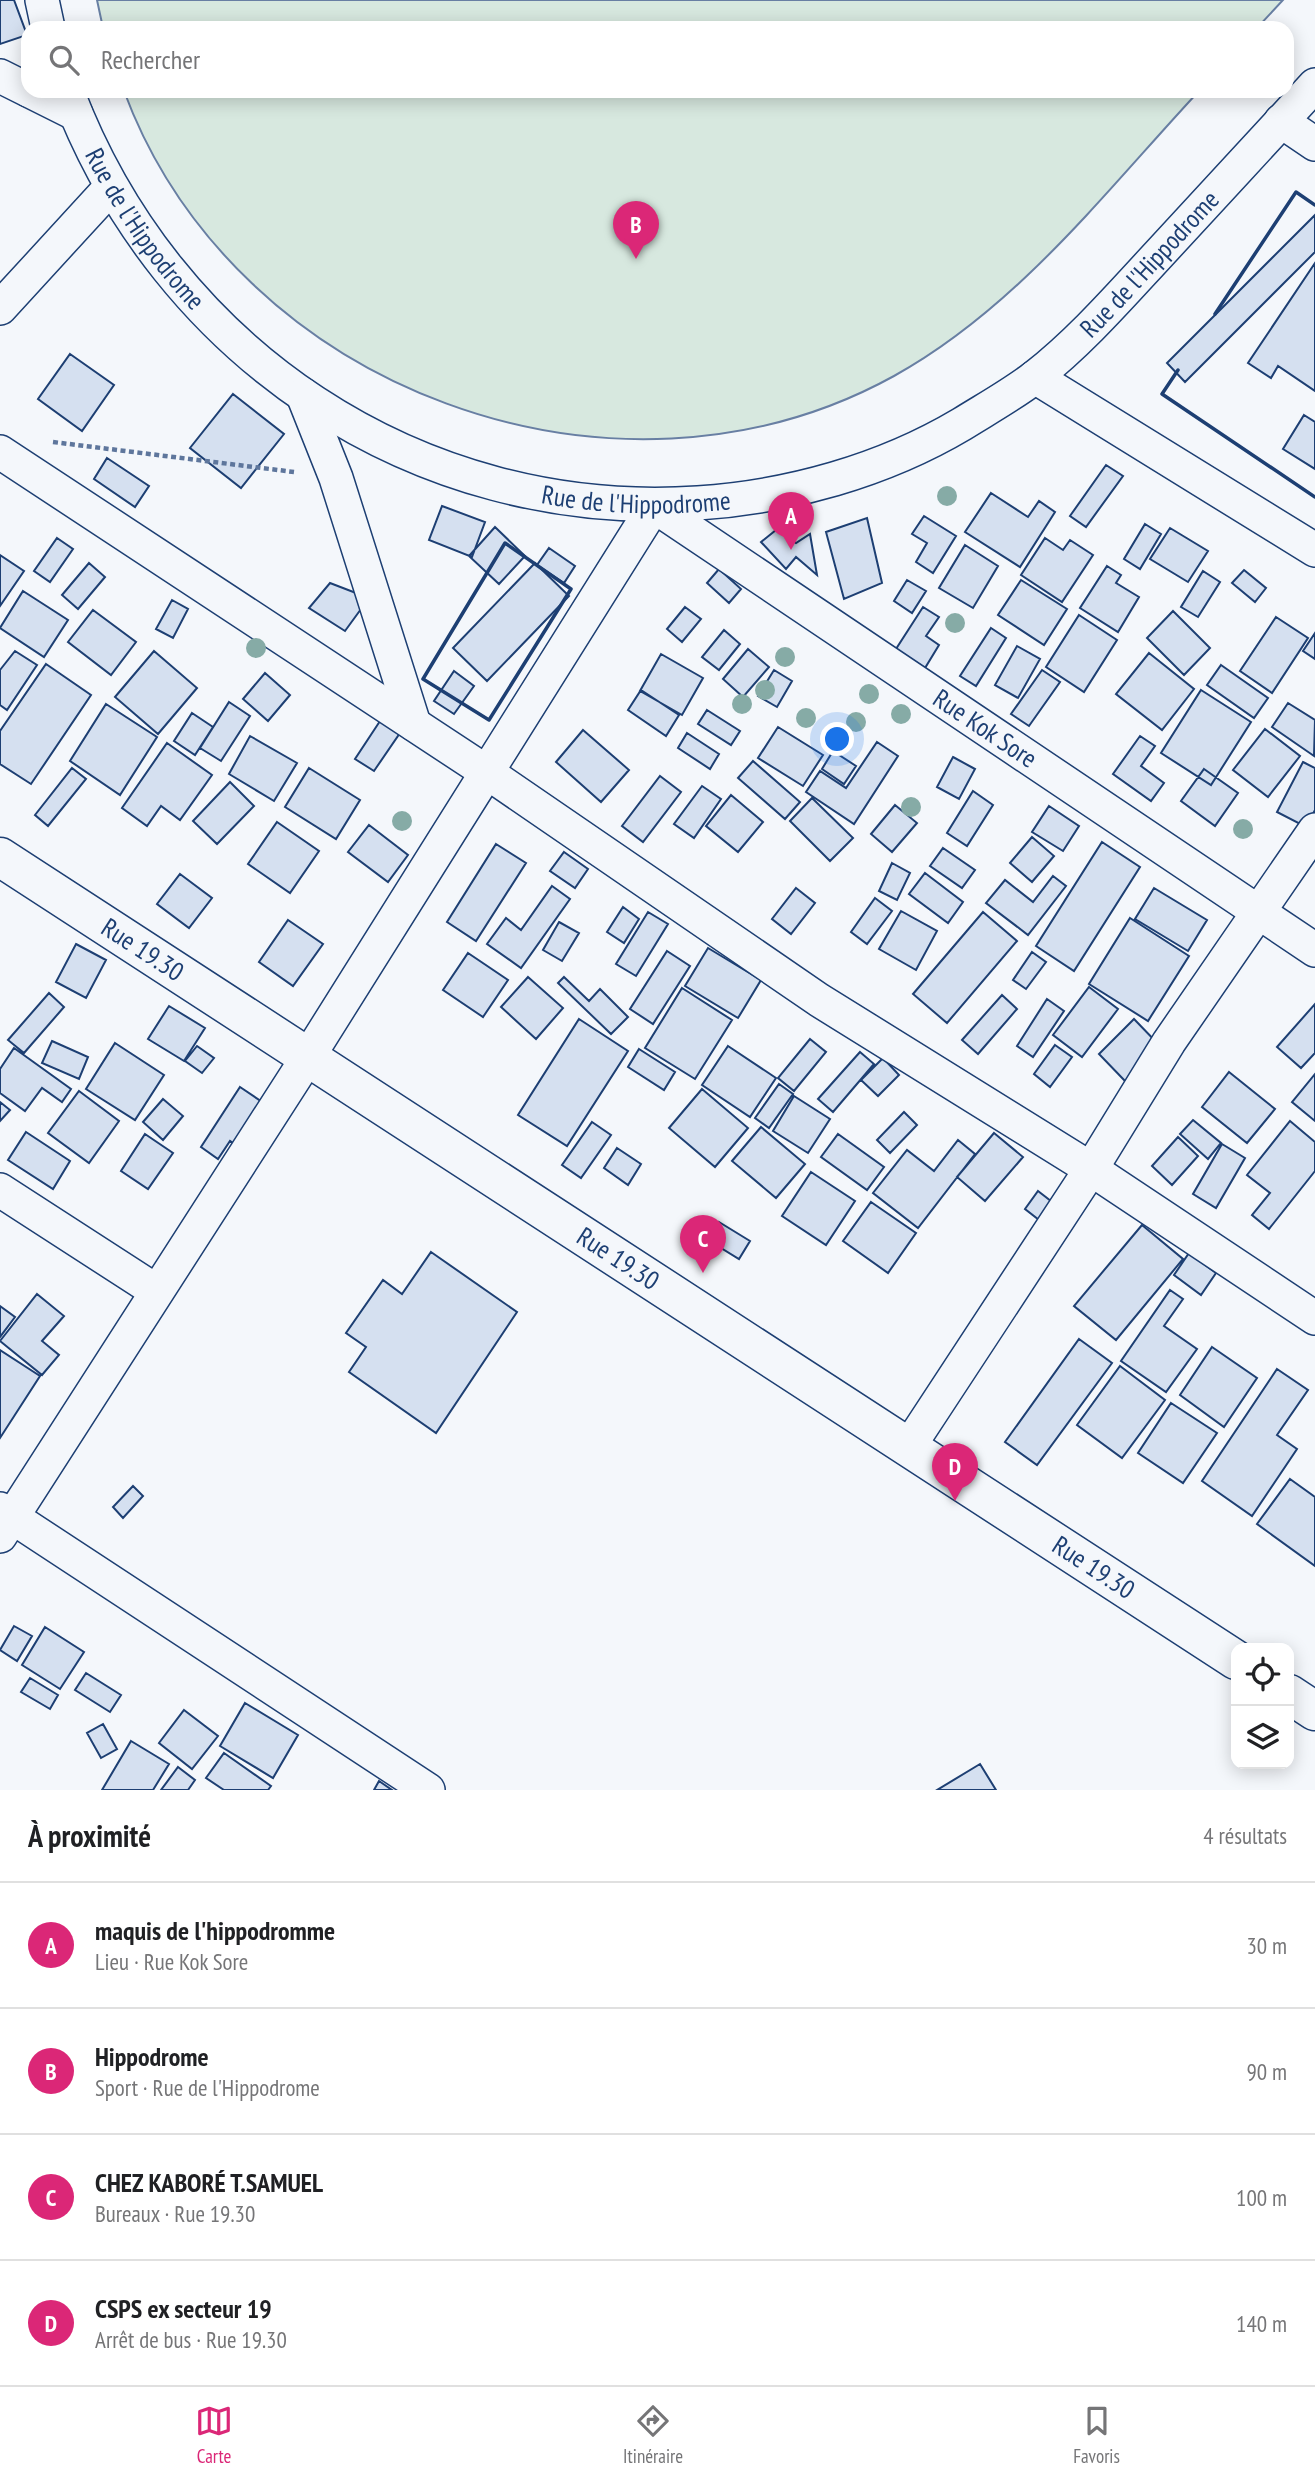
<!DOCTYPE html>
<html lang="fr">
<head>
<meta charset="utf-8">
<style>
  :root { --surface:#fff; --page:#f2f2f2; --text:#202124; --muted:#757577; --line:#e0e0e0; --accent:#db2777 }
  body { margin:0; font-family:"PT Sans Narrow",sans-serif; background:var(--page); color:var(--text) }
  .controls { position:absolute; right:21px; bottom:21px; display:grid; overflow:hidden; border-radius:14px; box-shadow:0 4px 18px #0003 }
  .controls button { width:63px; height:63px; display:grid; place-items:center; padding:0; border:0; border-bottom:2px solid var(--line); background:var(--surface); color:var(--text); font:35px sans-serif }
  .you { position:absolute; left:838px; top:740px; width:24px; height:24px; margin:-18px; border:5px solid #fff; border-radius:50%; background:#1a73e8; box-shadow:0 0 0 10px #1a73e833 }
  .badge { display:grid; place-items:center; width:46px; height:46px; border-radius:50%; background:var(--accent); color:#fff; font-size:23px; font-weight:700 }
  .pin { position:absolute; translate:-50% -58px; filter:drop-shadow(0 2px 4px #0008) }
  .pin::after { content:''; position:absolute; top:37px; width:24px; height:21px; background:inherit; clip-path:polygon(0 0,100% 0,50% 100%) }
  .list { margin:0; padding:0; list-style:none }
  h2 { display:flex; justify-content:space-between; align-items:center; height:91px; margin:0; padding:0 28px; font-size:30px }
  h2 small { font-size:23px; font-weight:400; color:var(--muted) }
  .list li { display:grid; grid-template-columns:46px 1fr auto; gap:21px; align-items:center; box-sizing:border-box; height:126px; padding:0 28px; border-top:2px solid var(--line) }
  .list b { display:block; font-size:26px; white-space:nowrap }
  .list p { margin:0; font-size:23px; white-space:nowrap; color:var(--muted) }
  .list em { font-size:23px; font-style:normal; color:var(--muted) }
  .icon { flex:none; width:38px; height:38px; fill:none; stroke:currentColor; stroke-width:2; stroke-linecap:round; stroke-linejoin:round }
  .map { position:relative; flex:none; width:1315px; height:1790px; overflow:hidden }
  .search { position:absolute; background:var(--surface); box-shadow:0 4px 18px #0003; left:21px; right:21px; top:21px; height:77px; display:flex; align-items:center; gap:18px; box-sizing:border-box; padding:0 24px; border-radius:21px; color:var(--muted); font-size:26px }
  .sheet { height:595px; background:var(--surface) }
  nav { display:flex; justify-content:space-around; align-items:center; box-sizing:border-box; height:98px; border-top:2px solid var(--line); background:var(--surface); font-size:19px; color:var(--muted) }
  nav a { display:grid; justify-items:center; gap:4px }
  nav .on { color:var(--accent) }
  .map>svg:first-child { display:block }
  .green { fill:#d7e8df; stroke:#687fa3; stroke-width:2 }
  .building { fill:#d5e0f0; stroke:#1d3f73; stroke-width:2 }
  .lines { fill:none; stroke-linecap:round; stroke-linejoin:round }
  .minor-casing { stroke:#1d3f73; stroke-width:36 }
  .tertiary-casing { stroke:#1d3f73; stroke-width:41 }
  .path { stroke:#5e769c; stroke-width:4.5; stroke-dasharray:5 3.5; stroke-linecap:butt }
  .minor { stroke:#f4f7fb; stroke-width:33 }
  .tertiary { stroke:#f4f7fb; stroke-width:38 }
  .wall { stroke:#1d3f73; stroke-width:3.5 }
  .tree { fill:#86aba6 }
  .labels { text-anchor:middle; stroke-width:5; stroke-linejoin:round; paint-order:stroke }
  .street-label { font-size:26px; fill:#1d3f73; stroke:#f4f7fb }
</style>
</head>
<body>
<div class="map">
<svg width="1315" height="1790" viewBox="0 0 1315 1790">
  <rect width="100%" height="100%" fill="#f4f7fb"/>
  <!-- green -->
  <path class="green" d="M 97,0 L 1283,0 L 1257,28 L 103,28 Z
    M 124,91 L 1199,91 C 1105,192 1017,308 894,376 C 615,530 235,390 124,91 Z"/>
  <!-- building -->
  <path class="building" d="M 0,0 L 14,0 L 27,35 L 0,44 Z
    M 1315,215 L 1315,252 L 1185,382 L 1167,363 Z
    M 1315,263 L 1315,391 L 1278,366 L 1271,378 L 1248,363 Z
    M 70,354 L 114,385 L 82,431 L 38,399 Z
    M 233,394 L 284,434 L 241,488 L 190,448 Z
    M 1304,415 L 1315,422 L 1315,469 L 1283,449 Z
    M 107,458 L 149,486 L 135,507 L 94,479 Z
    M 1106,465 L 1123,476 L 1086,527 L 1070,516 Z
    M 991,493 L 1028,517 L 1039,501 L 1055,512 L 1020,567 L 965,532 Z
    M 442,506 L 485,522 L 472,557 L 429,540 Z
    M 924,516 L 956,536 L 933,573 L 916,562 L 927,543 L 912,534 Z
    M 867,518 L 882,583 L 844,599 L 826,532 Z
    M 1145,524 L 1161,534 L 1140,569 L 1124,559 Z
    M 495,527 L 525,556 L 499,584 L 469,556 Z
    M 1170,528 L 1208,551 L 1188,582 L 1150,559 Z
    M 776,530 L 796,543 L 810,534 L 817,575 L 796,557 L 786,569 L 761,542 Z
    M 57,538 L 73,549 L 50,582 L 34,571 Z
    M 1045,538 L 1063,550 L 1070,540 L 1093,555 L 1062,602 L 1021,575 Z
    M 965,545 L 998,566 L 973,608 L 939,588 Z
    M 549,548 L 575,566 L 564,583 L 537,565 Z
    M 0,555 L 24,571 L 0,606 Z
    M 89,563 L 105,577 L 78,609 L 62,595 Z
    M 535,563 L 569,596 L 487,681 L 453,648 Z
    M 1107,566 L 1121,575 L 1116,583 L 1139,597 L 1118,632 L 1080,608 Z
    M 719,569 L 741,589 L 729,603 L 707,583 Z
    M 1244,570 L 1266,588 L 1255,602 L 1232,583 Z
    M 1203,571 L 1220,582 L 1198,617 L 1181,607 Z
    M 907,580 L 926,591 L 912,613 L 894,601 Z
    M 1021,580 L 1067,609 L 1044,645 L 998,615 Z
    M 330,583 L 369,598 L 345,631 L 309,608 Z
    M 23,591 L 68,620 L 44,657 L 0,628 Z
    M 172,600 L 188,609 L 173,638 L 156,629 Z
    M 685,607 L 701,619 L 682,642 L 667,629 Z
    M 923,607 L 939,617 L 926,636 L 939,645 L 925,668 L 896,649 Z
    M 93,610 L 136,642 L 111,675 L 68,642 Z
    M 1173,611 L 1210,648 L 1184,675 L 1147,638 Z
    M 1079,615 L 1117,640 L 1084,692 L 1046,667 Z
    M 1276,617 L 1308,638 L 1272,693 L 1240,671 Z
    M 991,628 L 1006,638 L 976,686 L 960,676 Z
    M 724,630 L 740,644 L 719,670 L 702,657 Z
    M 1315,633 L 1315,659 L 1303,651 Z
    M 1017,646 L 1040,659 L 1018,698 L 995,685 Z
    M 748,649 L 769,667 L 743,697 L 723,679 Z
    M 15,651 L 37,665 L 7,710 L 0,705 L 0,670 Z
    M 154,651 L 197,688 L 158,734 L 115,697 Z
    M 1149,653 L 1194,689 L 1162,730 L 1116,694 Z
    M 661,654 L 703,678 L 682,715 L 640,691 Z
    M 46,664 L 91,695 L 31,784 L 0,764 L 0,731 Z
    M 1221,665 L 1268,698 L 1254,718 L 1207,685 Z
    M 774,670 L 792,681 L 777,707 L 758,696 Z
    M 1042,670 L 1060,682 L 1029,726 L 1011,714 Z
    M 454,671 L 474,686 L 454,714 L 434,701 Z
    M 265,673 L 290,695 L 268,721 L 243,699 Z
    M 641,690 L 679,715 L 666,736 L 628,710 Z
    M 1201,690 L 1251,722 L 1211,785 L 1161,753 Z
    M 229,702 L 250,716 L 221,761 L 200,748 Z
    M 1288,703 L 1315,720 L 1314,756 L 1272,727 Z
    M 106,704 L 157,737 L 120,795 L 70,761 Z
    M 707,710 L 740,731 L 731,745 L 698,724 Z
    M 192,713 L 213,727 L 195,755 L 174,741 Z
    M 382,718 L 402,730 L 374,771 L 355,759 Z
    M 778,727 L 823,755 L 803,786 L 758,758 Z
    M 1265,729 L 1300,756 L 1268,797 L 1233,770 Z
    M 583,730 L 629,770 L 601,802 L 556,762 Z
    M 687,733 L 719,754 L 710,769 L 678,748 Z
    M 250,736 L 297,763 L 274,801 L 229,774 Z
    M 1140,736 L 1155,746 L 1141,766 L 1164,783 L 1151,801 L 1113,774 Z
    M 877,742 L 898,756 L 854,824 L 806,792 L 820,771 L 846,788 Z
    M 167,743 L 212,775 L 180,820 L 161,806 L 147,826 L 122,808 Z
    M 833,751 L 856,766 L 844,784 L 822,769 Z
    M 953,757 L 975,769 L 959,799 L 937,787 Z
    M 753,761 L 800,802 L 785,819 L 738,778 Z
    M 1303,762 L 1315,768 L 1315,810 L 1306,827 L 1277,812 Z
    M 72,768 L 86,779 L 48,826 L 35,815 Z
    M 309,768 L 360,800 L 336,839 L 285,807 Z
    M 1204,769 L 1238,793 L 1215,826 L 1181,801 Z
    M 660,776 L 681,792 L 643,842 L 622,826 Z
    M 230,782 L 254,806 L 217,844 L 193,821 Z
    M 702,786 L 721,799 L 694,838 L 674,824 Z
    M 973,791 L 993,805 L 967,846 L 947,833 Z
    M 731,795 L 763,822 L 738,852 L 706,826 Z
    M 812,798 L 853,838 L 830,861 L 790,821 Z
    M 895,805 L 917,823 L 892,852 L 871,834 Z
    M 1049,806 L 1079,826 L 1063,851 L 1032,832 Z
    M 277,822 L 319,851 L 290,893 L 248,864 Z
    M 369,825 L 408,855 L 388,882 L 348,852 Z
    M 1032,837 L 1054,856 L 1032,882 L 1010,863 Z
    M 1102,842 L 1140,867 L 1074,971 L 1036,946 Z
    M 496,844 L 526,863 L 476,941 L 447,922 Z
    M 943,848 L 975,870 L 962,888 L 930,866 Z
    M 564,852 L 588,869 L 575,888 L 550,871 Z
    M 892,863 L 910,873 L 897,900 L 879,891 Z
    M 925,873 L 963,902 L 948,923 L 909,894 Z
    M 180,874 L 212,898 L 189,928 L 157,904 Z
    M 1053,876 L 1066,886 L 1028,935 L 986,903 L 1005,880 L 1033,902 Z
    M 552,886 L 570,899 L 521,968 L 487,944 L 506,918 L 521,930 Z
    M 796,888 L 815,903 L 791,934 L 772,919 Z
    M 1154,888 L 1207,920 L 1188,951 L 1135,919 Z
    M 875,898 L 892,911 L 867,944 L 851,932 Z
    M 623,907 L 639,919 L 624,943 L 607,932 Z
    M 901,911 L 937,931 L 916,970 L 879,949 Z
    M 648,912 L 668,924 L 636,976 L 616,964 Z
    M 983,912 L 1017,941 L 947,1023 L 913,994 Z
    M 1130,918 L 1189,956 L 1148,1021 L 1089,984 Z
    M 288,920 L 323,944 L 293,986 L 259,962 Z
    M 559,922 L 579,933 L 562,961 L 543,950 Z
    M 76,944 L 106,960 L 86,998 L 56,982 Z
    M 708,948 L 761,980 L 738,1018 L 685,986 Z
    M 667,951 L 690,966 L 653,1024 L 630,1009 Z
    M 1032,952 L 1046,962 L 1026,989 L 1013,980 Z
    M 468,953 L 508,980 L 483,1017 L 443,990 Z
    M 528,977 L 563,1008 L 536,1039 L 501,1007 Z
    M 564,977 L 589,1001 L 600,989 L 628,1017 L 611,1034 L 558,983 Z
    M 1089,987 L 1118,1009 L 1082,1057 L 1053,1035 Z
    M 682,988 L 732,1020 L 695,1079 L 645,1048 Z
    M 49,993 L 64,1007 L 24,1053 L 8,1040 Z
    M 1002,995 L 1017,1009 L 978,1054 L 962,1040 Z
    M 1047,999 L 1064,1011 L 1033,1057 L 1017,1046 Z
    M 1315,1004 L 1315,1053 L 1301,1068 L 1277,1047 Z
    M 169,1006 L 205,1028 L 184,1061 L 148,1039 Z
    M 579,1019 L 628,1051 L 567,1146 L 518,1115 Z
    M 1134,1019 L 1161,1047 L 1126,1082 L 1099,1054 Z
    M 810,1039 L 826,1052 L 794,1091 L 778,1078 Z
    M 52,1041 L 88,1057 L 79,1079 L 42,1063 Z
    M 115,1043 L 164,1075 L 135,1120 L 86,1089 Z
    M 1055,1045 L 1072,1057 L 1050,1087 L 1034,1074 Z
    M 197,1046 L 214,1058 L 202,1073 L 185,1061 Z
    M 728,1046 L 776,1078 L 750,1117 L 702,1085 Z
    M 14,1048 L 71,1089 L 62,1102 L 42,1088 L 25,1111 L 0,1093 L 0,1069 Z
    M 639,1049 L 675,1072 L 664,1090 L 628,1067 Z
    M 860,1052 L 874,1064 L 833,1112 L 818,1099 Z
    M 883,1058 L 899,1075 L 878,1096 L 861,1080 Z
    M 1229,1072 L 1275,1109 L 1247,1143 L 1202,1107 Z
    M 1315,1074 L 1315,1121 L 1292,1102 Z
    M 779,1084 L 793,1094 L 769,1128 L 755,1118 Z
    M 240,1087 L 277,1112 L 250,1155 L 230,1141 L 218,1159 L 201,1147 Z
    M 702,1089 L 748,1128 L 715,1167 L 669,1128 Z
    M 79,1091 L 119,1121 L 89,1163 L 48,1133 Z
    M 794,1096 L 830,1119 L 808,1153 L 773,1131 Z
    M 163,1099 L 183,1116 L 163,1140 L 143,1122 Z
    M 0,1102 L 10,1110 L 0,1121 Z
    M 904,1112 L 917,1125 L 890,1153 L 877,1140 Z
    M 1193,1120 L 1221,1143 L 1208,1159 L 1180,1134 Z
    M 1290,1121 L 1315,1142 L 1315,1171 L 1269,1229 L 1252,1215 L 1270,1193 L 1247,1175 Z
    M 592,1122 L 611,1135 L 581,1178 L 562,1165 Z
    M 761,1127 L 805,1164 L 776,1198 L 732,1161 Z
    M 26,1132 L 70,1161 L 53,1189 L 8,1160 Z
    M 994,1133 L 1023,1157 L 985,1201 L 957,1177 Z
    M 145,1134 L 173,1153 L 148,1189 L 121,1171 Z
    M 838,1134 L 884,1167 L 867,1190 L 821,1157 Z
    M 1178,1137 L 1198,1156 L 1172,1185 L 1152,1166 Z
    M 958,1140 L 975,1154 L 918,1228 L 873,1193 L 907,1150 L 934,1171 Z
    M 1222,1144 L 1245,1158 L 1216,1208 L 1193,1194 Z
    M 617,1148 L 641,1164 L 628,1185 L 604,1168 Z
    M 811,1172 L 855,1201 L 826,1245 L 782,1216 Z
    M 1038,1191 L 1056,1205 L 1043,1223 L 1025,1209 Z
    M 871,1202 L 916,1233 L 888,1273 L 843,1241 Z
    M 719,1222 L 750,1241 L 739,1259 L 708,1240 Z
    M 1142,1225 L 1183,1259 L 1116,1340 L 1074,1306 Z
    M 431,1252 L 517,1312 L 436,1433 L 349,1372 L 366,1347 L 346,1333 L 383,1280 L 402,1294 Z
    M 1189,1253 L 1216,1273 L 1201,1295 L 1174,1275 Z
    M 1170,1290 L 1183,1299 L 1164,1326 L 1197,1349 L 1166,1392 L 1121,1361 Z
    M 37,1294 L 64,1316 L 42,1341 L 59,1355 L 42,1375 L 0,1341 Z
    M 0,1306 L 15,1317 L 0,1337 Z
    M 1079,1339 L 1112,1363 L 1037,1465 L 1005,1442 Z
    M 1212,1347 L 1257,1378 L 1224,1427 L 1180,1395 Z
    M 0,1350 L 40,1376 L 0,1438 Z
    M 1120,1366 L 1165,1400 L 1122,1458 L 1077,1425 Z
    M 1277,1369 L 1308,1390 L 1277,1435 L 1297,1449 L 1252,1516 L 1202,1481 Z
    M 1171,1403 L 1217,1433 L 1183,1483 L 1138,1453 Z
    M 1290,1479 L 1315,1497 L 1315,1566 L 1257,1524 Z
    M 133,1486 L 143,1496 L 123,1518 L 113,1507 Z
    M 14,1626 L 32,1636 L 17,1661 L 0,1650 Z
    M 45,1627 L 84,1652 L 60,1689 L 22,1665 Z
    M 86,1673 L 121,1695 L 110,1712 L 75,1690 Z
    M 30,1678 L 58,1695 L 50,1709 L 21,1692 Z
    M 245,1703 L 298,1735 L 273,1778 L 220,1746 Z
    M 184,1710 L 218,1736 L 192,1769 L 159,1743 Z
    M 103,1724 L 117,1749 L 101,1758 L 87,1733 Z
    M 131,1741 L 169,1764 L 153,1790 L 102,1790 Z
    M 224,1753 L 271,1786 L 268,1790 L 224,1790 L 206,1778 Z
    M 980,1764 L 996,1790 L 937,1790 Z
    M 178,1767 L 195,1780 L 188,1790 L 161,1790 Z
    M 379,1781 L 392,1790 L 374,1790 Z"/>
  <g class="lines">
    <!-- minor casing -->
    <g class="minor-casing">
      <g id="minor">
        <path d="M 42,0 L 48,28"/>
        <path d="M 0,76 L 28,90"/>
        <path d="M 30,91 L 76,114"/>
        <path id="s1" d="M 67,91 C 166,353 417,522 698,503 C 789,497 883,471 962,424 C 986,409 1013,394 1035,377 C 1080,342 1120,296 1159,254 C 1211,198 1263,141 1315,85"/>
        <path d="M 1281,121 L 1315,144"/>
        <path d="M 0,308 L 111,187"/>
        <path d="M 1035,377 L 1315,550"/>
        <path d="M 303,395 L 336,478 L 414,724"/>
        <path d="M 0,452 L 488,773 L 819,1000 L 1091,1169 L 1315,1318"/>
        <path d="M 0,1190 L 156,1291"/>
        <path d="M 908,1448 L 1091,1169 L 1169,1042 L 1315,830"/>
        <path d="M 0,1509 L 428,1790"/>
        <path id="s2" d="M 0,1536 L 308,1057 L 654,506 L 1315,950"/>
      </g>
    </g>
    <!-- tertiary casing -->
    <g class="tertiary-casing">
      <g id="tertiary">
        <path id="s3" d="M 0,857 L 1236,1660"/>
        <path d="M 1289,1694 L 1315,1711"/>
      </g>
    </g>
    <!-- path -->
    <path class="path" d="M 53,442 L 294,472"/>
    <!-- minor -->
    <use href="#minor" class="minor"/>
    <!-- tertiary -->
    <use href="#tertiary" class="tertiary"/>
    <!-- wall -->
    <path class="wall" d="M 1215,314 L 1296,192 L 1315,205
      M 1178,370 L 1162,394 L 1315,497
      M 505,543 L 571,589 L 489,720 L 423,679 Z"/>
  </g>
  <!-- trees -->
  <g class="tree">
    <circle cx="947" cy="496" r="10"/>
    <circle cx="955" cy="623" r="10"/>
    <circle cx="256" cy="648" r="10"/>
    <circle cx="785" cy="657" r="10"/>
    <circle cx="765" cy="690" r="10"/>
    <circle cx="869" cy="694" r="10"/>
    <circle cx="742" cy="704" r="10"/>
    <circle cx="901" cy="714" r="10"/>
    <circle cx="806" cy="718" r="10"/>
    <circle cx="856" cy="722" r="10"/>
    <circle cx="911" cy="807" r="10"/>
    <circle cx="402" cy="821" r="10"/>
    <circle cx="1243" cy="829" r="10"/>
  </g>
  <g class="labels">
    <!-- street labels -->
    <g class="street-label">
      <text dy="9" stroke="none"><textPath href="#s1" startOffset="159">Rue de l'Hippodrome</textPath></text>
      <text dy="9" stroke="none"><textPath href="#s1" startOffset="1334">Rue de l'Hippodrome</textPath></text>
      <text dy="9" stroke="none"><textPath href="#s1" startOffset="746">Rue de l'Hippodrome</textPath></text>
      <text dy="9" stroke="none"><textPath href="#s2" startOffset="1619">Rue Kok Sore</textPath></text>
      <text dy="9" stroke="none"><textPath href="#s3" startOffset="170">Rue 19.30</textPath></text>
      <text dy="9" stroke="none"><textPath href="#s3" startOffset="737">Rue 19.30</textPath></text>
      <text dy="9" stroke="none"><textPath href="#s3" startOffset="1304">Rue 19.30</textPath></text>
    </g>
  </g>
</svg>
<div class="controls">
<button><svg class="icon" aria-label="locate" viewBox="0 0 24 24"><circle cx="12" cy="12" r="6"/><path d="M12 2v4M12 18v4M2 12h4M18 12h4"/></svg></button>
<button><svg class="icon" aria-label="layers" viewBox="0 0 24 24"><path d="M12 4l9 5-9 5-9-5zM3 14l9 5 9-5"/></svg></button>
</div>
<div class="you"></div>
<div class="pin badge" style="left:791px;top:550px">A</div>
<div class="pin badge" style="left:636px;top:259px">B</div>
<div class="pin badge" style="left:703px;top:1273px">C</div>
<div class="pin badge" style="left:955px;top:1501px">D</div>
<div class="search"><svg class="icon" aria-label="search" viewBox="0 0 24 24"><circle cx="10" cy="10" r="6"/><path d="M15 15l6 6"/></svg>Rechercher</div>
</div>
<section class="sheet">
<h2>À proximité<small>4 résultats</small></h2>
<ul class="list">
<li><span class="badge">A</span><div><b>maquis de l'hippodromme</b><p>Lieu · Rue Kok Sore</p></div><em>30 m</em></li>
<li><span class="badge">B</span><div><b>Hippodrome</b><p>Sport · Rue de l'Hippodrome</p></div><em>90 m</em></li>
<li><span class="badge">C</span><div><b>CHEZ KABORÉ T.SAMUEL</b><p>Bureaux · Rue 19.30</p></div><em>100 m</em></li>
<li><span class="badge">D</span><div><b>CSPS ex secteur 19</b><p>Arrêt de bus · Rue 19.30</p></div><em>140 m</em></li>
</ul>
</section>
<nav>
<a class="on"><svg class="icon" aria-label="map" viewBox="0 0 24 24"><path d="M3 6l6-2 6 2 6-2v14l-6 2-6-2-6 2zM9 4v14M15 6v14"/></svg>Carte</a>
<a><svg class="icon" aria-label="directions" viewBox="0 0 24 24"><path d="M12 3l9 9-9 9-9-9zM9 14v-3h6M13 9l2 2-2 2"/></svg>Itinéraire</a>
<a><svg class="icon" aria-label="saved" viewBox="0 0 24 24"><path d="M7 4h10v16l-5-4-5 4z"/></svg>Favoris</a>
</nav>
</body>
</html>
